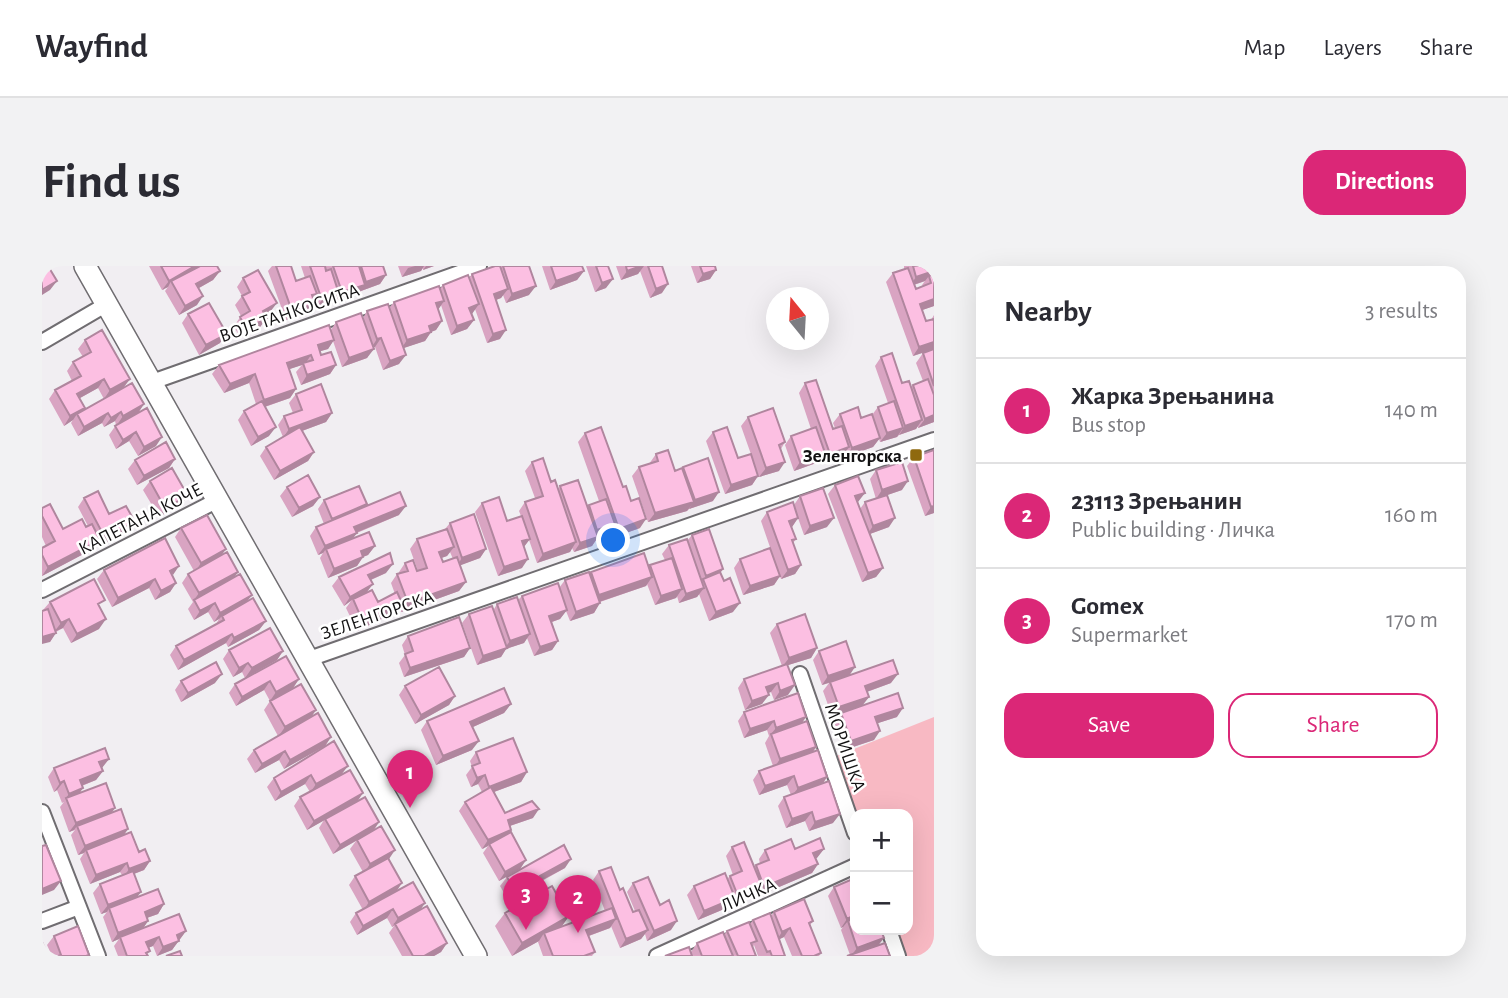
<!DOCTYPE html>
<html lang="en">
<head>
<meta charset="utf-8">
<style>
  :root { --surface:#fff; --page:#f2f2f3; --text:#2b2b33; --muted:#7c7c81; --line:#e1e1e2; --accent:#db2777 }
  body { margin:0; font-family:"Alegreya Sans",sans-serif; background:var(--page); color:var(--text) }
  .controls { position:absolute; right:21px; bottom:21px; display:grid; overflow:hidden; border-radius:14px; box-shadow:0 7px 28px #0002 }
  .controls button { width:63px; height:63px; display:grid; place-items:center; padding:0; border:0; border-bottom:2px solid var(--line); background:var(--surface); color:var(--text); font:35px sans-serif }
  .compass { position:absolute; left:724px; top:21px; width:63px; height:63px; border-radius:50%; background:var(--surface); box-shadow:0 7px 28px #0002; rotate:342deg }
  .you { position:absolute; left:572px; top:275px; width:24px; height:24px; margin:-18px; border:5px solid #fff; border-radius:50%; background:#1a73e8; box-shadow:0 0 0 10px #1a73e833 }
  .badge { display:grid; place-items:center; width:46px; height:46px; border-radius:50%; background:var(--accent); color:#fff; font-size:23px; font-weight:700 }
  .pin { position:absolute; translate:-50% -58px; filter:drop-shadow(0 2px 4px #0008) }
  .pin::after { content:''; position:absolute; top:37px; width:24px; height:21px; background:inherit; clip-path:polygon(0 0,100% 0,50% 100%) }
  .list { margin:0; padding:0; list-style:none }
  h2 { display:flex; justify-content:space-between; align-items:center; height:91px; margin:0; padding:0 28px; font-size:30px }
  h2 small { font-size:23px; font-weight:400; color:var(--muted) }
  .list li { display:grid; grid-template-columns:46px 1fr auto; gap:21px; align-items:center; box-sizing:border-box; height:105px; padding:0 28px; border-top:2px solid var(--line) }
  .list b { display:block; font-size:26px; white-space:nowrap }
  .list p { margin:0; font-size:23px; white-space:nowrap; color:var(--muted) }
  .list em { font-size:23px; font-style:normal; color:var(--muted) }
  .actions { display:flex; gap:14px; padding:21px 28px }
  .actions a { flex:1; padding:16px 0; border:2px solid var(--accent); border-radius:21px; text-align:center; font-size:24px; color:var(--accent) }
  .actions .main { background:var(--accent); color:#fff }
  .map { position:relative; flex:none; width:892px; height:690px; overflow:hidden; border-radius:21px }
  header { display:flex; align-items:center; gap:42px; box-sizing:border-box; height:98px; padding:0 35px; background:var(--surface); border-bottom:2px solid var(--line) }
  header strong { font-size:33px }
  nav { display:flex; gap:38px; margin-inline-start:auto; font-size:24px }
  .intro { display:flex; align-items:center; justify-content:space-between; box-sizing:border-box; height:168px; padding:0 42px }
  h1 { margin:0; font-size:49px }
  .button { padding:18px 32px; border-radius:21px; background:var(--accent); color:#fff; font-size:24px; font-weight:700 }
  main { display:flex; gap:42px; padding:0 42px }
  aside { flex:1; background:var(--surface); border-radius:21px; box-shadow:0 7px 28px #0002 }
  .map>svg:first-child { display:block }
  .green { fill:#f8b9c3 }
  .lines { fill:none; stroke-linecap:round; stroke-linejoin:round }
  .minor-casing { stroke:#706d71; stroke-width:18 }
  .secondary-casing { stroke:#706d71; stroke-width:24 }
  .minor { stroke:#fff; stroke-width:14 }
  .secondary { stroke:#fff; stroke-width:21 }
  .wall { fill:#d9a4c2; fill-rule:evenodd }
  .shaded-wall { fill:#b0869e }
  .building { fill:#fcbfe2; stroke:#b0869e; stroke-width:2 }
  .poi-dot { fill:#8f690e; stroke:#fff; stroke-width:2.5 }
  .labels { text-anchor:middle; stroke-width:5; stroke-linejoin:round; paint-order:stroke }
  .street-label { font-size:19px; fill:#121112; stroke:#fff }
  .poi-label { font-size:19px; font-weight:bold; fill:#121112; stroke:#fff; text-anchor:end }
</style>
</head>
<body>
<header>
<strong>Wayfind</strong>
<nav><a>Map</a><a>Layers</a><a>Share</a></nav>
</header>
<div class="intro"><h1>Find us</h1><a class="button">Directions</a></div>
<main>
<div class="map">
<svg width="892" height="690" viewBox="0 0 892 690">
  <rect width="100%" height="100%" fill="#f1eef2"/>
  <!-- green -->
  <path class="green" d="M 892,451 L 892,690 L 863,690 L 853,664 L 866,664 L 866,548 L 813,548 L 792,491 Z"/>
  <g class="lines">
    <!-- minor casing -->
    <g class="minor-casing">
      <path id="minor" d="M 0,76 L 65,38
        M 110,116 L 437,0
        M 0,324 L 176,234
        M 267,393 L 892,174
        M 758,408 L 813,567
        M 0,546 L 56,690
        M 0,655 L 37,641
        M 847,664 L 856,690
        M 615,690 L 813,600"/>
    </g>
    <!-- secondary casing -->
    <g class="secondary-casing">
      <path id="secondary" d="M 43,0 L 434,690"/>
    </g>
    <!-- minor -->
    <use href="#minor" class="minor"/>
    <!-- secondary -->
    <use href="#secondary" class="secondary"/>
  </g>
  <!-- wall -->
  <path class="wall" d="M 107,0 L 157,0 L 156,1 L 178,5 L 171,14 L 157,22 L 155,39 L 137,49 L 123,25 L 126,21 L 120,24 Z
    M 230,0 L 249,0 L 254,15 L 263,12 L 259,0 L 341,0 L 344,9 L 338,18 L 319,25 L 317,28 L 293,35 L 293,34 L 291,37 L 273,43 L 272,39 L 266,47 L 244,54 L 226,5 Z
    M 356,0 L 392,0 L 381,4 L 381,2 L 379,5 L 360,11 Z
    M 458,0 L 487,0 L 487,29 L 464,37 L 461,29 L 459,32 L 454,34 L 458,73 L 445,77 L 433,43 L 429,48 L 432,54 L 425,63 L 409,69 L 399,39 L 396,43 L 400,55 L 394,64 L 389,66 L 383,75 L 361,82 L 357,98 L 341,104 L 333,81 L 331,81 L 325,92 L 300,101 L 291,75 L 286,83 L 278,85 L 279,89 L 294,99 L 288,108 L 259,119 L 254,106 L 260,99 L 247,103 L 254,123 L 248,132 L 223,141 L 227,170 L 209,180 L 196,154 L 202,145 L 214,138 L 207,117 L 182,127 L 170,108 L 177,99 L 289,64 L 294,56 L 321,52 L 325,45 L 347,42 L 352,36 L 398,23 L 401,19 L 427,12 L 430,8 Z
    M 500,0 L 540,0 L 542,5 L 535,14 L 508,24 Z
    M 544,0 L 566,0 L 564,22 L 553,26 Z
    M 574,0 L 620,0 L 620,27 L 608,32 L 598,5 L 596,8 L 579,14 Z
    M 649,0 L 673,0 L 674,4 L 668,13 L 655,17 Z
    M 862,0 L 892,0 L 892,40 L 880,44 L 884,55 L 889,54 L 892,49 L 892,83 L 871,90 L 844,16 L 851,7 L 862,3 ZM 883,15 L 880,19 L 881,20 L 874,23 L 872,19 Z
    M 201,12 L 228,46 L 223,49 L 225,52 L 218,61 L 198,72 L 192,60 L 199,50 L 193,39 L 200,30 L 195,21 Z
    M 146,48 L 178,77 L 157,89 L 140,57 Z
    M 43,74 L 88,113 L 81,122 L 102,138 L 96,147 L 114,180 L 96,190 L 87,175 L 74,183 L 67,169 L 74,159 L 73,155 L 62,161 L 60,157 L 36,170 L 29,157 L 31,154 L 22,160 L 7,133 L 13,124 L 30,115 L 25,105 L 31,96 L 41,91 L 36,83 ZM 56,122 L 62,133 L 41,145 L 38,132 Z
    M 892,83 L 892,156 L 876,162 L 876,160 L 874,163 L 857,169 L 855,171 L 838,176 L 837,173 L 831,181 L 803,191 L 802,188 L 801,190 L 781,197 L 780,192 L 777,196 L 752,205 L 743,179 L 749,170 L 769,163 L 757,127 L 763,117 L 791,163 L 793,162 L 791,157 L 798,148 L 819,152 L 830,149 L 836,141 L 846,137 L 833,100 L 839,91 L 860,117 L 869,122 L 871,119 L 881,115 L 874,97 L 881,87 Z
    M 254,128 L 290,147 L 284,156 L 260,165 L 272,186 L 266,195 L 232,214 L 218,190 L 224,181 L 241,171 L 236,159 L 242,150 L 251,147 L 247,137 Z
    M 706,151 L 743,176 L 739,183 L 737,205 L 717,211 L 699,160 Z
    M 671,166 L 696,192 L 716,210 L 710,219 L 683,228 L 664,175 Z
    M 543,167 L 581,221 L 598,262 L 570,272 L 568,266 L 567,267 L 556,271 L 550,280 L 532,286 L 530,282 L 528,286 L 495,297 L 487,274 L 482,281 L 480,302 L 456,310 L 433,246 L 440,237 L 465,255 L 479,250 L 477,245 L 483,236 L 493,232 L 483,205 L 490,196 L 516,224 L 518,220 L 546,241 L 547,239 L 557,235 L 536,176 Z
    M 614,188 L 633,205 L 640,203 L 641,201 L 671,235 L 647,243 L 645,245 L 606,256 L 590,210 L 597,201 L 607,198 Z
    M 872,191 L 892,247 L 883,250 L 865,200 Z
    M 133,193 L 127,202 L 95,219 L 86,203 L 93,194 Z
    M 834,204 L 860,224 L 845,229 L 847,261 L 828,268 L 841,302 L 834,311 L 820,316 L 786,228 L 793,219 L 816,236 L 818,243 L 823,236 L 834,233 L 828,213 Z
    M 108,215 L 146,230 L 139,239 L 117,251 L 101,224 Z
    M 245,221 L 278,231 L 271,240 L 250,251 L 238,230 Z
    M 758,230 L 785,261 L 762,269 L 756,252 L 750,261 L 754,273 L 751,277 L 759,299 L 753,308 L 739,313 L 719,255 L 725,246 L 752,239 Z
    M 42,232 L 67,248 L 93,256 L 86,265 L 57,281 L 55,278 L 51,283 L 0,310 L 0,282 L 4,280 L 0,271 L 0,242 L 21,263 L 44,261 L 46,260 L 36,241 Z
    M 282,234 L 325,238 L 323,241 L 357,249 L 315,267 L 311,272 L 333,280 L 326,289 L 321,291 L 315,300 L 286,312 L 278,292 L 281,287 L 276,289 L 268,270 L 274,261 L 282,258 L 276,243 Z
    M 408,257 L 444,283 L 438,292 L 418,299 L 424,316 L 417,325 L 359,346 L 358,341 L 354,346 L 315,365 L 304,342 L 309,335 L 302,340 L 290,320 L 297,311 L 344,307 L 329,314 L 331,318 L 324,327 L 336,336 L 353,328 L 349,317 L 355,308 L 357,308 L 357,306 L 363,297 L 375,305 L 376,305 L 368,283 L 375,273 L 403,263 ZM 408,286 L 411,293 L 401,296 L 399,292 L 405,290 Z
    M 139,262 L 192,311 L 210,329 L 205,335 L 224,355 L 217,364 L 186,381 L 184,377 L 136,404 L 128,389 L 134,380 L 174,358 L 177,353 L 172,356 L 166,346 L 152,354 L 146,343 L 151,336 L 140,317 L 146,308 L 152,305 L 133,271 Z
    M 650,269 L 679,307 L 691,346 L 667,355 L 657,328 L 655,331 L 637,337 L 635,330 L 634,332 L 613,339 L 605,318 L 604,320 L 558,336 L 552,347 L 528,355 L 524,345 L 518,353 L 510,356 L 516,375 L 510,384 L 492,390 L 485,372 L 482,377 L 464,383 L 459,391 L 435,399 L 420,357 L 427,348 L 452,343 L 455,338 L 476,334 L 480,330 L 517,322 L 523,314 L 548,307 L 549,306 L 607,301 L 608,299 L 623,294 L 620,288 L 627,279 L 645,275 Z
    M 698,293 L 738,310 L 732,319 L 701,329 L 692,302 Z
    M 62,304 L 131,310 L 134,317 L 128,326 L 113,334 L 107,322 L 70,341 L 55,313 Z
    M 8,336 L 58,342 L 57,363 L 29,377 L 21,362 L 14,366 L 8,376 L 1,344 Z
    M 735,358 L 775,382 L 769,392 L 746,399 L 746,429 L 732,434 L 729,426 L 726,427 L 720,438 L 703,444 L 696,422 L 702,413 L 740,400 L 728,367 Z
    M 366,370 L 428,382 L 422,391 L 362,411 L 357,397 L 363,389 L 360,379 Z
    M 187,384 L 241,385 L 235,394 L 203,412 L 200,406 L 191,411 L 181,393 Z
    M 777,385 L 808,409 L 849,417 L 825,426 L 827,431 L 820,439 L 855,451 L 836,457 L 832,474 L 802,484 L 792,456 L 798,447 L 790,450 L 781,425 L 787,417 L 780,419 L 771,394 Z
    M 257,413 L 251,422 L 228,435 L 222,424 L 194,440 L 187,427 L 193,418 Z
    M 139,415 L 173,417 L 139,436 L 133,424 Z
    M 363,420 L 413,430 L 407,439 L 373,458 L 357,429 Z
    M 228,435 L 269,452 L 289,471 L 283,480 L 242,503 L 237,494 L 213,507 L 205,493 L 212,484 L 236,470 L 222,444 Z
    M 469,438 L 462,447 L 431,461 L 430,484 L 394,499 L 379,464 L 385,455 Z
    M 702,446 L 760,457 L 774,481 L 771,486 L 785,511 L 781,517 L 791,557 L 767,565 L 763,555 L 744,562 L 736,540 L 742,531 L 749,529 L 745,519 L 717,529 L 711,514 L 717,505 L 731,500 L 723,477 L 727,470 L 725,464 L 702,472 L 696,455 Z
    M 292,475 L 300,508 L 316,535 L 337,556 L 332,564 L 347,593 L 355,625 L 378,644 L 405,677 L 399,686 L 392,690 L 360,690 L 347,667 L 352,660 L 350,661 L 345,652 L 315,669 L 308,656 L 314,647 L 321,644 L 307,619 L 313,610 L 321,606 L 308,583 L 314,575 L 291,588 L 277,562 L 282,554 L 265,564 L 252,540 L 258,531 L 268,526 L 263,518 L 233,535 L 225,521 L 232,512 Z
    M 434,486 L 485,506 L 479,516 L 452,526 L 463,547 L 491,552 L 468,560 L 467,566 L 484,594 L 478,603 L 457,615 L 441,587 L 446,580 L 440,583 L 417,545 L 423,536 L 440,526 L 436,518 L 429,521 L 424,509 L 430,501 L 428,495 Z
    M 67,493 L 59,502 L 61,505 L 54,514 L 40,520 L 38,527 L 70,547 L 82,569 L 97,586 L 108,595 L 102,604 L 92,608 L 95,631 L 122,638 L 116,648 L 105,652 L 106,655 L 101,662 L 144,665 L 130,684 L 115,690 L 111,680 L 106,682 L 106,690 L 76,690 L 72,680 L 77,673 L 70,676 L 61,651 L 65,646 L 59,648 L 51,627 L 58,618 L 80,609 L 78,606 L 48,618 L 38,593 L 42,587 L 36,589 L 29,569 L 33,564 L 27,566 L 18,541 L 22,536 L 20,537 L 15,524 L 12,526 L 6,511 L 12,502 Z
    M 690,581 L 712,602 L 714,599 L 718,598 L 717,593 L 723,584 L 782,583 L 774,592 L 776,598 L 770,607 L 716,630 L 715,627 L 713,629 L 689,639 L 689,638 L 687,641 L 656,654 L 645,629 L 652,620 L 685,613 L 688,610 L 691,609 L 684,590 Z
    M 523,602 L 500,615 L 504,622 L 527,650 L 519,661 L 563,645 L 551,614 L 557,605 L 578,624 L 591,646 L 593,645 L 585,626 L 591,617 L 618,639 L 629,664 L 605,675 L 603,668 L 599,673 L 578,682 L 569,660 L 568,662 L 547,670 L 553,686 L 550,690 L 501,690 L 496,676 L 497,675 L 470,690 L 453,660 L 463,647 L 471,642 L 458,620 L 465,611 Z
    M 792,621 L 837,679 L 808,689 L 799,664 L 801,661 L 799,662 L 786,630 Z
    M 732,646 L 771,655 L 768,659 L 779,687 L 777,690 L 750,690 L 742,671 L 737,673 L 743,690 L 716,690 L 712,679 L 711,681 L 714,690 L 623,690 L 649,686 L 655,677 L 682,669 L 685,665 L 708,658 L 711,654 L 729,650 Z
    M 12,670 L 46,690 L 10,690 L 5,679 Z"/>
  <!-- shaded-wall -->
  <path class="shaded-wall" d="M 153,0 L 157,0 L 153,6 L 129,15 L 126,21 L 120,24 L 127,15 Z
    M 373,0 L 382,0 L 379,5 L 360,11 L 366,2 Z
    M 384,0 L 392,0 L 381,4 Z
    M 599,0 L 602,0 L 596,8 L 579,14 L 585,5 Z
    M 674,4 L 668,13 L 655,17 L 661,8 Z
    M 178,5 L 171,14 L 148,27 L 154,18 Z
    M 542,5 L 535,14 L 508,24 L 514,15 Z
    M 892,5 L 892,12 L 887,10 L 883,15 L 868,20 L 874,11 Z
    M 344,9 L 338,18 L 319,25 L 317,28 L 293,35 L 300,26 L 322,19 L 324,16 Z
    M 571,13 L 564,22 L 553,26 L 560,17 Z
    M 15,15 L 8,24 L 0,29 L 0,24 Z
    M 626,18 L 620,27 L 608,32 L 614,23 Z
    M 494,20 L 487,29 L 464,37 L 470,28 Z
    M 466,23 L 459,32 L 446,37 L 452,28 Z
    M 297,28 L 291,37 L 273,43 L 280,34 Z
    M 161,30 L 155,39 L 137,49 L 143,40 Z
    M 892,33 L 892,40 L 872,47 L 878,38 Z
    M 402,35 L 396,44 L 394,37 Z
    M 235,37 L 228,46 L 214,54 L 221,45 Z
    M 273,38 L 266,47 L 244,54 L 250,45 Z
    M 437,38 L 430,48 L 421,51 L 427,42 Z
    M 225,52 L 218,61 L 198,72 L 204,63 Z
    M 432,54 L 425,63 L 409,69 L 415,60 Z
    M 400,55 L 394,64 L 389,66 L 383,75 L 359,83 L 365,74 L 387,60 Z
    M 464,64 L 458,73 L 445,77 L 451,68 Z
    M 185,68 L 178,77 L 157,89 L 164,79 Z
    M 339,72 L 333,81 L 329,82 L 335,73 Z
    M 292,74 L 286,83 L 269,88 L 276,79 Z
    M 892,76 L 892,83 L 871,90 L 877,81 Z
    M 332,83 L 325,92 L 300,101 L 307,92 Z
    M 269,89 L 263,98 L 239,106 L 245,97 Z
    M 364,89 L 357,98 L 341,104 L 348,95 Z
    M 294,99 L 288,108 L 259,119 L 265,109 Z
    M 213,108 L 207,117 L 182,127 L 188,118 Z
    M 62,113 L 56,122 L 29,137 L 35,128 Z
    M 88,113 L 81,122 L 62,133 L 68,124 Z
    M 254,123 L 248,132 L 216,143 L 222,134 Z
    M 102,138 L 96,147 L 75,159 L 81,150 Z
    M 43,142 L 37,151 L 35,148 L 31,154 L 22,160 L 28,150 Z
    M 79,146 L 73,155 L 62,161 L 69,152 Z
    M 66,147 L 60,157 L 36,170 L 42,161 Z
    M 290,147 L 284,156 L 241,172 L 247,163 Z
    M 892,149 L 892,156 L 876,162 L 883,153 Z
    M 880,154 L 874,163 L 857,169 L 863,160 Z
    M 234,161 L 227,170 L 209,180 L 216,171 Z
    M 861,162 L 855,171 L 838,176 L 845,167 Z
    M 94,166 L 87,175 L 74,183 L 81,174 Z
    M 120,171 L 114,180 L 96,190 L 102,181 Z
    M 838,172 L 831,181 L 803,191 L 810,182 Z
    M 807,181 L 801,190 L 781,197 L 788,188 Z
    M 272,186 L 266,195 L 232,214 L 238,205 Z
    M 783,187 L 777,196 L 752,205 L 758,196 Z
    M 133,193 L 127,202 L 95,219 L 102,210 Z
    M 743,196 L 737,205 L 717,211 L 724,202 Z
    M 716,210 L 710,219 L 683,228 L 689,219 Z
    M 866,215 L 860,224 L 834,233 L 840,224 Z
    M 677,226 L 671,235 L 647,243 L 653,234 Z
    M 823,227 L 816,236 L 807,240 L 813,230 Z
    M 146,230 L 139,239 L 117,251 L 123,242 Z
    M 278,231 L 271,240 L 250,251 L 257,242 Z
    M 652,236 L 645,245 L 606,256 L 613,247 Z
    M 325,238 L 319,247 L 283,262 L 290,253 Z
    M 364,240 L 357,249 L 306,270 L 312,261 Z
    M 892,240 L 892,247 L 883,250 L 889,241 Z
    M 756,252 L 750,261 L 747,255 Z
    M 792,252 L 785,261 L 762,269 L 768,260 Z
    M 853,252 L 847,261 L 825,269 L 831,260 Z
    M 604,253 L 598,262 L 570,272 L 577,263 Z
    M 93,256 L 86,265 L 57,281 L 63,272 Z
    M 573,258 L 567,267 L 556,271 L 550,280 L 532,286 L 538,277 L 549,273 L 555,264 Z
    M 315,267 L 308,276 L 284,283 L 281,287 L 276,289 L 283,280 Z
    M 488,273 L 481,282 L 480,275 Z
    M 58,274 L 51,283 L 0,310 L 6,301 Z
    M 534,276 L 528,286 L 495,297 L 501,288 Z
    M 333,280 L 326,289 L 313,294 L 319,285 Z
    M 412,281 L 405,290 L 391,295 L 397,286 Z
    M 184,283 L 177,293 L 153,306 L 159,297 Z
    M 444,283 L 438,292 L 414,301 L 420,292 Z
    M 321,291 L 315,300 L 286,312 L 292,303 Z
    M 486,293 L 480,302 L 456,310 L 462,301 Z
    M 351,298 L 344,307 L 319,318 L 326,309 Z
    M 759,299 L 753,308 L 739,313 L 746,304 Z
    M 137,300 L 131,309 L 128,305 Z
    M 841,302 L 834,311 L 820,316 L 826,307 Z
    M 681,303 L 675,312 L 662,314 L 664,310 Z
    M 196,306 L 190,315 L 152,334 L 157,327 Z
    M 738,310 L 732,319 L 701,329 L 708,320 Z
    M 610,311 L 604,320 L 551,338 L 557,329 Z
    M 113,313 L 107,322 L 70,341 L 76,332 Z
    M 424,316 L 417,325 L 359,346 L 366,337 Z
    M 134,317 L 128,326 L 113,334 L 119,325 Z
    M 331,318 L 324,327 L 311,333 L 302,340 L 308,331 Z
    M 662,322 L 655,331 L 637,337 L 644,328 Z
    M 640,323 L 634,332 L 613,339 L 619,330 Z
    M 210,329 L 203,338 L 180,350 L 177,353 L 172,356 L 178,347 Z
    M 173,337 L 166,346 L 152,354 L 158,345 Z
    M 360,337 L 354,346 L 315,365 L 321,356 Z
    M 558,337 L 552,347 L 528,355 L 534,346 Z
    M 698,337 L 691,346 L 667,355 L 674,346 Z
    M 525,344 L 518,353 L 501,359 L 507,350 Z
    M 27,353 L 21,362 L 12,366 L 19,357 Z
    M 64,353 L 57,363 L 29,377 L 35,368 Z
    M 224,355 L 217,364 L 186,381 L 192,372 Z
    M 14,367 L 8,376 L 0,378 L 0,371 Z
    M 190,368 L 184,377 L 136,404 L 142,394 Z
    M 488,368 L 482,377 L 464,383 L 459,391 L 435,399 L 441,390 L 462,383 L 468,375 Z
    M 516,375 L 510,384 L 492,390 L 498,381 Z
    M 428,382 L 422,391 L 362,411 L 368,402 Z
    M 775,382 L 769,392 L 740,401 L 747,392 Z
    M 241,385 L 235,394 L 203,412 L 210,402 Z
    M 206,397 L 200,406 L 191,411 L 197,402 Z
    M 813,401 L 807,410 L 780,419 L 786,410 Z
    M 180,408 L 173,417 L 139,436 L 146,427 Z
    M 856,408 L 849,417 L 816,429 L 823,420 Z
    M 257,413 L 251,422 L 228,435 L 234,426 Z
    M 228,415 L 222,424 L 194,440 L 200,431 Z
    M 736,417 L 729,426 L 717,430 L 724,421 Z
    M 753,419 L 746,429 L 732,434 L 738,425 Z
    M 727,429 L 720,438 L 703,444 L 710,435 Z
    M 413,430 L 407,439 L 373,458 L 379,449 Z
    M 827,431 L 820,440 L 790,450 L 797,441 Z
    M 469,438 L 462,447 L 422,465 L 428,456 Z
    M 861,442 L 855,451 L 827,460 L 833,451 Z
    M 274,444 L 268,453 L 236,471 L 243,461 Z
    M 764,451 L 758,460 L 729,468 L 734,462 Z
    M 732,455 L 725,464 L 702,472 L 708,463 Z
    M 838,465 L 832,474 L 802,484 L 809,475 Z
    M 289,471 L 283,480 L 242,503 L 248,494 Z
    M 437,475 L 430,484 L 394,499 L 401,490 Z
    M 774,481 L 768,490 L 732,502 L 738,493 Z
    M 243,485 L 237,494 L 213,507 L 220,498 Z
    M 67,493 L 60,502 L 51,505 L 57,496 Z
    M 306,500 L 299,509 L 268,527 L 274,518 Z
    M 61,505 L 54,514 L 31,523 L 38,514 Z
    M 485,506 L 479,516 L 441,530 L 447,521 Z
    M 269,509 L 263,518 L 233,535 L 239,526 Z
    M 443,509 L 436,518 L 429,521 L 435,512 Z
    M 752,510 L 745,519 L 717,529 L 723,520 Z
    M 785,511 L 779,520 L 749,531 L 756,522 Z
    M 22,515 L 15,524 L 12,526 L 18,517 Z
    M 41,522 L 35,531 L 24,532 L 20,537 L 27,528 Z
    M 321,527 L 315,536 L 265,564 L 272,555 Z
    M 73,542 L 67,551 L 35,560 L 32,564 L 27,566 L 34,557 Z
    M 497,543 L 491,552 L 459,563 L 466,554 Z
    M 770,546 L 763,555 L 744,562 L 750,553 Z
    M 798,548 L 791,557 L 767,565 L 773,556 Z
    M 337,556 L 331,565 L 291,588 L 298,579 Z
    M 86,563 L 80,572 L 44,584 L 42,587 L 36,589 L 43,580 Z
    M 469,564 L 462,573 L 447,578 L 446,580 L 440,583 L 446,574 Z
    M 782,583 L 775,592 L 765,596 L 771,587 Z
    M 353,584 L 347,593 L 322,607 L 328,598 Z
    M 529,593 L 523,602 L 491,619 L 498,610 Z
    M 484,594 L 478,603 L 457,615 L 463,606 Z
    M 108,595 L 102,604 L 81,612 L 87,603 Z
    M 85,597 L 78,606 L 48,618 L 54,609 Z
    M 776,598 L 770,607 L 716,630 L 722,621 Z
    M 19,615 L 12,624 L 0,629 L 0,623 Z
    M 360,617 L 354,626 L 321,645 L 327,636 Z
    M 720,620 L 713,629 L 689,639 L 696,630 Z
    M 99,626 L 92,635 L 67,642 L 65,646 L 59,648 L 66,639 Z
    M 693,632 L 687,641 L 656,654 L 662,645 Z
    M 383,637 L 377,646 L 353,658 L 350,661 L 356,652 Z
    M 122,638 L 116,648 L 96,655 L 103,646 Z
    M 351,643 L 345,652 L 315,669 L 321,660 Z
    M 813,649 L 813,656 L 806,655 L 801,661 L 799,662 L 805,653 Z
    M 527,650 L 518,663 L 502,667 L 497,675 L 470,690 L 480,677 Z
    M 574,653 L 568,662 L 538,673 L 544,664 Z
    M 106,655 L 100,664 L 78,671 L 77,673 L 70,676 L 76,667 Z
    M 635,655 L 629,664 L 605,675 L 612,665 Z
    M 748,662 L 742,671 L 734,675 L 740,666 Z
    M 606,664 L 599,673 L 578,682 L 584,673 Z
    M 144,665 L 130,684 L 115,690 L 121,681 L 135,669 Z
    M 117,671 L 111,680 L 98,685 L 104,676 Z
    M 842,672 L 835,681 L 809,690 L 815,682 Z
    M 405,677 L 399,686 L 392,690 L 382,690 Z"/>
  <!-- building -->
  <path class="building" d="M 0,0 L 6,0 L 15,15 L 0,24 Z
    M 119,0 L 153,0 L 127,15 Z
    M 158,0 L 175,0 L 178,5 L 154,18 L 161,30 L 143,40 L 129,15 Z
    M 234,0 L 249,0 L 254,15 L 268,10 L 275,28 L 270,29 L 273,38 L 250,45 Z
    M 268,0 L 283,0 L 284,5 L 289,3 L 297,28 L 280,34 Z
    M 291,0 L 317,0 L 323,19 L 300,26 Z
    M 319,0 L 341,0 L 344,9 L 324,16 Z
    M 453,0 L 458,0 L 466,23 L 452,28 L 464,64 L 451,68 L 430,8 Z
    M 461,0 L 487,0 L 494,20 L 470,28 Z
    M 509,0 L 540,0 L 542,5 L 514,15 Z
    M 554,0 L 566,0 L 571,13 L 560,17 Z
    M 584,0 L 599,0 L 585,5 Z
    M 606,0 L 620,0 L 626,18 L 614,23 Z
    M 658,0 L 673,0 L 674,4 L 661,8 Z
    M 871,0 L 892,0 L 892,5 L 874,11 Z
    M 866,2 L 874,23 L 889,17 L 887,10 L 892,8 L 892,33 L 878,38 L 884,55 L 892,53 L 892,76 L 877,81 L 851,7 Z
    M 216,4 L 235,37 L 221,45 L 225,52 L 204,63 L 198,51 L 208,45 L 200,30 L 208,26 L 201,12 Z
    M 426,9 L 437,38 L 427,42 L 432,54 L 415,60 L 401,19 Z
    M 397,20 L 402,35 L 394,37 L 400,55 L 387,60 L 389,66 L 365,74 L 352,36 Z
    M 167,37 L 185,68 L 164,79 L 146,48 Z
    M 346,38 L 364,89 L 348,95 L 339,72 L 335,73 L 325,45 Z
    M 319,47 L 332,83 L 307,92 L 294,56 Z
    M 287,59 L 292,74 L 276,79 L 279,89 L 289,86 L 294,99 L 265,109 L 261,97 L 271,94 L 269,89 L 245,97 L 254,123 L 222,134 L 213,108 L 188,118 L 177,99 Z
    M 60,64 L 88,113 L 68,124 L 62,113 L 35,128 L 43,142 L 28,150 L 13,124 L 39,110 L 31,96 L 49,86 L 43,74 Z
    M 892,83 L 892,120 L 881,87 Z
    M 850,87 L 860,117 L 867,115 L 880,154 L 863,160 L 839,91 Z
    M 886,113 L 892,129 L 892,149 L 883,153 L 871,119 Z
    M 774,114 L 791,163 L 800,160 L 807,181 L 788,188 L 763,117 Z
    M 90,117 L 102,138 L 81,150 L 79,146 L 69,152 L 66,147 L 42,161 L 35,148 Z
    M 279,118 L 290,147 L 247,163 L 242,150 L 260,144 L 254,128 Z
    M 220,135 L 234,161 L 216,171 L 202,145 Z
    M 852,135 L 861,162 L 845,167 L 836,141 Z
    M 816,141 L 819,152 L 830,148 L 838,172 L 810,182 L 798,148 Z
    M 105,142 L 120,171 L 102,181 L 94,166 L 81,174 L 73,160 Z
    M 731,142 L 743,176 L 737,179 L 743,196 L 724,202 L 706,151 Z
    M 258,161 L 272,186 L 238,205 L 224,181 Z
    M 559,161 L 581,221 L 584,220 L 589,235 L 597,232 L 604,253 L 577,263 L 543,167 Z
    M 685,161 L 696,192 L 709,188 L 716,210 L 689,219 L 671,166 Z
    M 774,161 L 783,187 L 758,196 L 749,170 Z
    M 124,176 L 133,193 L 102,210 L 93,194 Z
    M 626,184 L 633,205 L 640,202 L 652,236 L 613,247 L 597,201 L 616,195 L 614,188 Z
    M 892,184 L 892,240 L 889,241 L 872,191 Z
    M 501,192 L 509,216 L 513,214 L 534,276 L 501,288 L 483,236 L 501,230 L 490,196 Z
    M 666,192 L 677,226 L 653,234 L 641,201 Z
    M 860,196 L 866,215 L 840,224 L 834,204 Z
    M 130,202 L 146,230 L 123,242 L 108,215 Z
    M 266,209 L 278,231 L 257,242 L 245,221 Z
    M 816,210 L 823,227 L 813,230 L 841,302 L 826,307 L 793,219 Z
    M 536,214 L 556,271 L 538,277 L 518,220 Z
    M 317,220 L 325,238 L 290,253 L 282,234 Z
    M 781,222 L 792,252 L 768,260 L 758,230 Z
    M 56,225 L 67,248 L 84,240 L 93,256 L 63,272 L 42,232 Z
    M 358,226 L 364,240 L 312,261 L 315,267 L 283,280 L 274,261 Z
    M 845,229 L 853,252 L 831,260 L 823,236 Z
    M 457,231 L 465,255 L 480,250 L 488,273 L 480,275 L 486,293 L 462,301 L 440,237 Z
    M 564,233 L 573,258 L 555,264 L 547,239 Z
    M 751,236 L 756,252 L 747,255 L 754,273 L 750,274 L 759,299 L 746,304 L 725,246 Z
    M 8,238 L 21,263 L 40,253 L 44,261 L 50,258 L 58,274 L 6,301 L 0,289 L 0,282 L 13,275 L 0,250 L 0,242 Z
    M 432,248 L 444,283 L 420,292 L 408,257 Z
    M 165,249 L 184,283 L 159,297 L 139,262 Z
    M 405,263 L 412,281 L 397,286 L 401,296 L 415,291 L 424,316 L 366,337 L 355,308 L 366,305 L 363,297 L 371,294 L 375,305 L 385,302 L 375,273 Z
    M 667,263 L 681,303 L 664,310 L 650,269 Z
    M 327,266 L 333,280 L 319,285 L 321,291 L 292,303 L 284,283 Z
    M 123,272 L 137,300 L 128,305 L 134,317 L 119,325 L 113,313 L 76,332 L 62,304 Z
    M 645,273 L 662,322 L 644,328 L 627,279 Z
    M 728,282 L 738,310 L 708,320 L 698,293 Z
    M 185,286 L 196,306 L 157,327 L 146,308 Z
    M 348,287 L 351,298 L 326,309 L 331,318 L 308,331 L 297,311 Z
    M 602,287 L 610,311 L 557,329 L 549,306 Z
    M 630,292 L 640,323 L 619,330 L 608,299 Z
    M 547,306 L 558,337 L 534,346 L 523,314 Z
    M 678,306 L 682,315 L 688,312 L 698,337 L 674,346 L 661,313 Z
    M 198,308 L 210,329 L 178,347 L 173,337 L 158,345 L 152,334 Z
    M 52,313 L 63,334 L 56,338 L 64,353 L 35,368 L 27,353 L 19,357 L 8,336 Z
    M 516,317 L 525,344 L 507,350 L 516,375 L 498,381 L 480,330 Z
    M 330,324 L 336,336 L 355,326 L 360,337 L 321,356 L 311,333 Z
    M 475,331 L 488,368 L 468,375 L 455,338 Z
    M 211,332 L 224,355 L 192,372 L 190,368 L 142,394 L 134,380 L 182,354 L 180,350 Z
    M 450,340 L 465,382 L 441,390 L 427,348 Z
    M 6,343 L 14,367 L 0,371 L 0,345 Z
    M 763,348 L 775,382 L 747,392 L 735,358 Z
    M 417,351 L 428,382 L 368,402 L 363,388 L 371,385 L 366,370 Z
    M 228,362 L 241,385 L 210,402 L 206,397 L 197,402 L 187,384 Z
    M 804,375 L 813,401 L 786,410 L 777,385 Z
    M 244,390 L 257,413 L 234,426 L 228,415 L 200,431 L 193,418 Z
    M 851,394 L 856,408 L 823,420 L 827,431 L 797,441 L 788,416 Z
    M 174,396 L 180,408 L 146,427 L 139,415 Z
    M 745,398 L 753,419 L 738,425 L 736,417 L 724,421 L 727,429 L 710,435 L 702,413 Z
    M 397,401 L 413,430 L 379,449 L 363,420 Z
    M 259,418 L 274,444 L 243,461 L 228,435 Z
    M 462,422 L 469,438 L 428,456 L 437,475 L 401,490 L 385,455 Z
    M 756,427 L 764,451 L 734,462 L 732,455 L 708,463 L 702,446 Z
    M 856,427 L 861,442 L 833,451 L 838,465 L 809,475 L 799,447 Z
    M 276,447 L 289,471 L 248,494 L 243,485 L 220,498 L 212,484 Z
    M 765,455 L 774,481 L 738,493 L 729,468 Z
    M 471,472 L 485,506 L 447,521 L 443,509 L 435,512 L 430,500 L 438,497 L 434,486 Z
    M 292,475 L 306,500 L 274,518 L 269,509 L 239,526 L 232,512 Z
    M 63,482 L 67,493 L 57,496 L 61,505 L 38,514 L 41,522 L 27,528 L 22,515 L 18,517 L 12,502 Z
    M 776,484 L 785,511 L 756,522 L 752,510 L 723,520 L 717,505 Z
    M 308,504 L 321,527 L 272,555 L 258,531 Z
    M 787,515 L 798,548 L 773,556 L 770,546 L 750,553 L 742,531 Z
    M 64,517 L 73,542 L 34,557 L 24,532 Z
    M 449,521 L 463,547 L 490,535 L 497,543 L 466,554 L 469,564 L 446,574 L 423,536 Z
    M 323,531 L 337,556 L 298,579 L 283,553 Z
    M 79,543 L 86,563 L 43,580 L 35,560 Z
    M 339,560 L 353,584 L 328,598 L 315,574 Z
    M 89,566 L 97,586 L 103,583 L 108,595 L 87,603 L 85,597 L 54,609 L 44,584 Z
    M 469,566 L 484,594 L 463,606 L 447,578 Z
    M 778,572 L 782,583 L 771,587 L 776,598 L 722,621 L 714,599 L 727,594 L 723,584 L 749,573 L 753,583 Z
    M 702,576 L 720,620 L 696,630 L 688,610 L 700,605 L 690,581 Z
    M 4,579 L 19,615 L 0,623 L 0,580 Z
    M 522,579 L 529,593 L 498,610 L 504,622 L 479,637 L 465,611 Z
    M 346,592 L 360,617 L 327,636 L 313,610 Z
    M 569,601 L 578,624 L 581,622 L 591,646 L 597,644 L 606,664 L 584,673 L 557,605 Z
    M 91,605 L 99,626 L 66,639 L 58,618 Z
    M 683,607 L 693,632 L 662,645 L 652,620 Z
    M 606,611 L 618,639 L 627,634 L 635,655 L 612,665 L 591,617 Z
    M 813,612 L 813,649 L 805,653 L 792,621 Z
    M 371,616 L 383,637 L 356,652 L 351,643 L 321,660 L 314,647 Z
    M 510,620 L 527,650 L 480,677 L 463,647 Z
    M 116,623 L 122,638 L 103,646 L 106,655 L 76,667 L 67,642 Z
    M 762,633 L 771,655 L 767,657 L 779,687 L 772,690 L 760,690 L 748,662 L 740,666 L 732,646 Z
    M 385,640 L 405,677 L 382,690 L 371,690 L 353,658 Z
    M 570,642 L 574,653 L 544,664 L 553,686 L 542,690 L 511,690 L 502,667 Z
    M 728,647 L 743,690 L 730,690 L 728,685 L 725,686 L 711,654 Z
    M 137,648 L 144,665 L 135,669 L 137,675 L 121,681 L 117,671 L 104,676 L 108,685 L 104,687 L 106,690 L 85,690 L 78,671 Z
    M 813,652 L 813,664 L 839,664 L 842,672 L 815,682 L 806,655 Z
    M 707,656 L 715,675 L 709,677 L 714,690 L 696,690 L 685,665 Z
    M 36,660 L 47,689 L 44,690 L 16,690 L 19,689 L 12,670 Z
    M 681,666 L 691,690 L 660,690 L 655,677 Z
    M 0,676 L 6,690 L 0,690 Z
    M 843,677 L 848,690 L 805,690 Z
    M 647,681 L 650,690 L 623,690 Z
    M 138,685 L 140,690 L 124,690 Z"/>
  <!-- markers -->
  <rect class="poi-dot" x="867" y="182" width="14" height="14" rx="3.5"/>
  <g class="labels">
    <!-- street labels -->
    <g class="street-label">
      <text transform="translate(247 46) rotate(-19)" y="7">ВОЈЕ ТАНКОСИЋА</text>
      <text transform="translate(98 252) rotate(-27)" y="7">КАПЕТАНА КОЧЕ</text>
      <text transform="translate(335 348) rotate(-19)" y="7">ЗЕЛЕНГОРСКА</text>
      <text transform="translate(804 481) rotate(71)" y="7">МОРИШКА</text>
      <text transform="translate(706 628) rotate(-24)" y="7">ЛИЧКА</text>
    </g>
    <!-- poi labels -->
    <g class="poi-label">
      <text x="860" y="196">Зеленгорска</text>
    </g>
  </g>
</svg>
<div class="controls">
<button>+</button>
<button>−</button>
</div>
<svg class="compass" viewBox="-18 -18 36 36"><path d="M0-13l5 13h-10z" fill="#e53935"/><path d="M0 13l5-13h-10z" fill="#7c7c81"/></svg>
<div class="you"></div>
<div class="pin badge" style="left:368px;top:542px">1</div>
<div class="pin badge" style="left:536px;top:667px">2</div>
<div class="pin badge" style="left:484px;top:664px">3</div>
</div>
<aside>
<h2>Nearby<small>3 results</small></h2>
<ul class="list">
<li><span class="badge">1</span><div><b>Жарка Зрењанина</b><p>Bus stop</p></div><em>140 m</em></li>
<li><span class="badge">2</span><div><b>23113 Зрењанин</b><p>Public building · Личка</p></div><em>160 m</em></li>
<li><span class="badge">3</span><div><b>Gomex</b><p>Supermarket</p></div><em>170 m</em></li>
</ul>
<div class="actions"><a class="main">Save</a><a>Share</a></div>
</aside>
</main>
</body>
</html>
